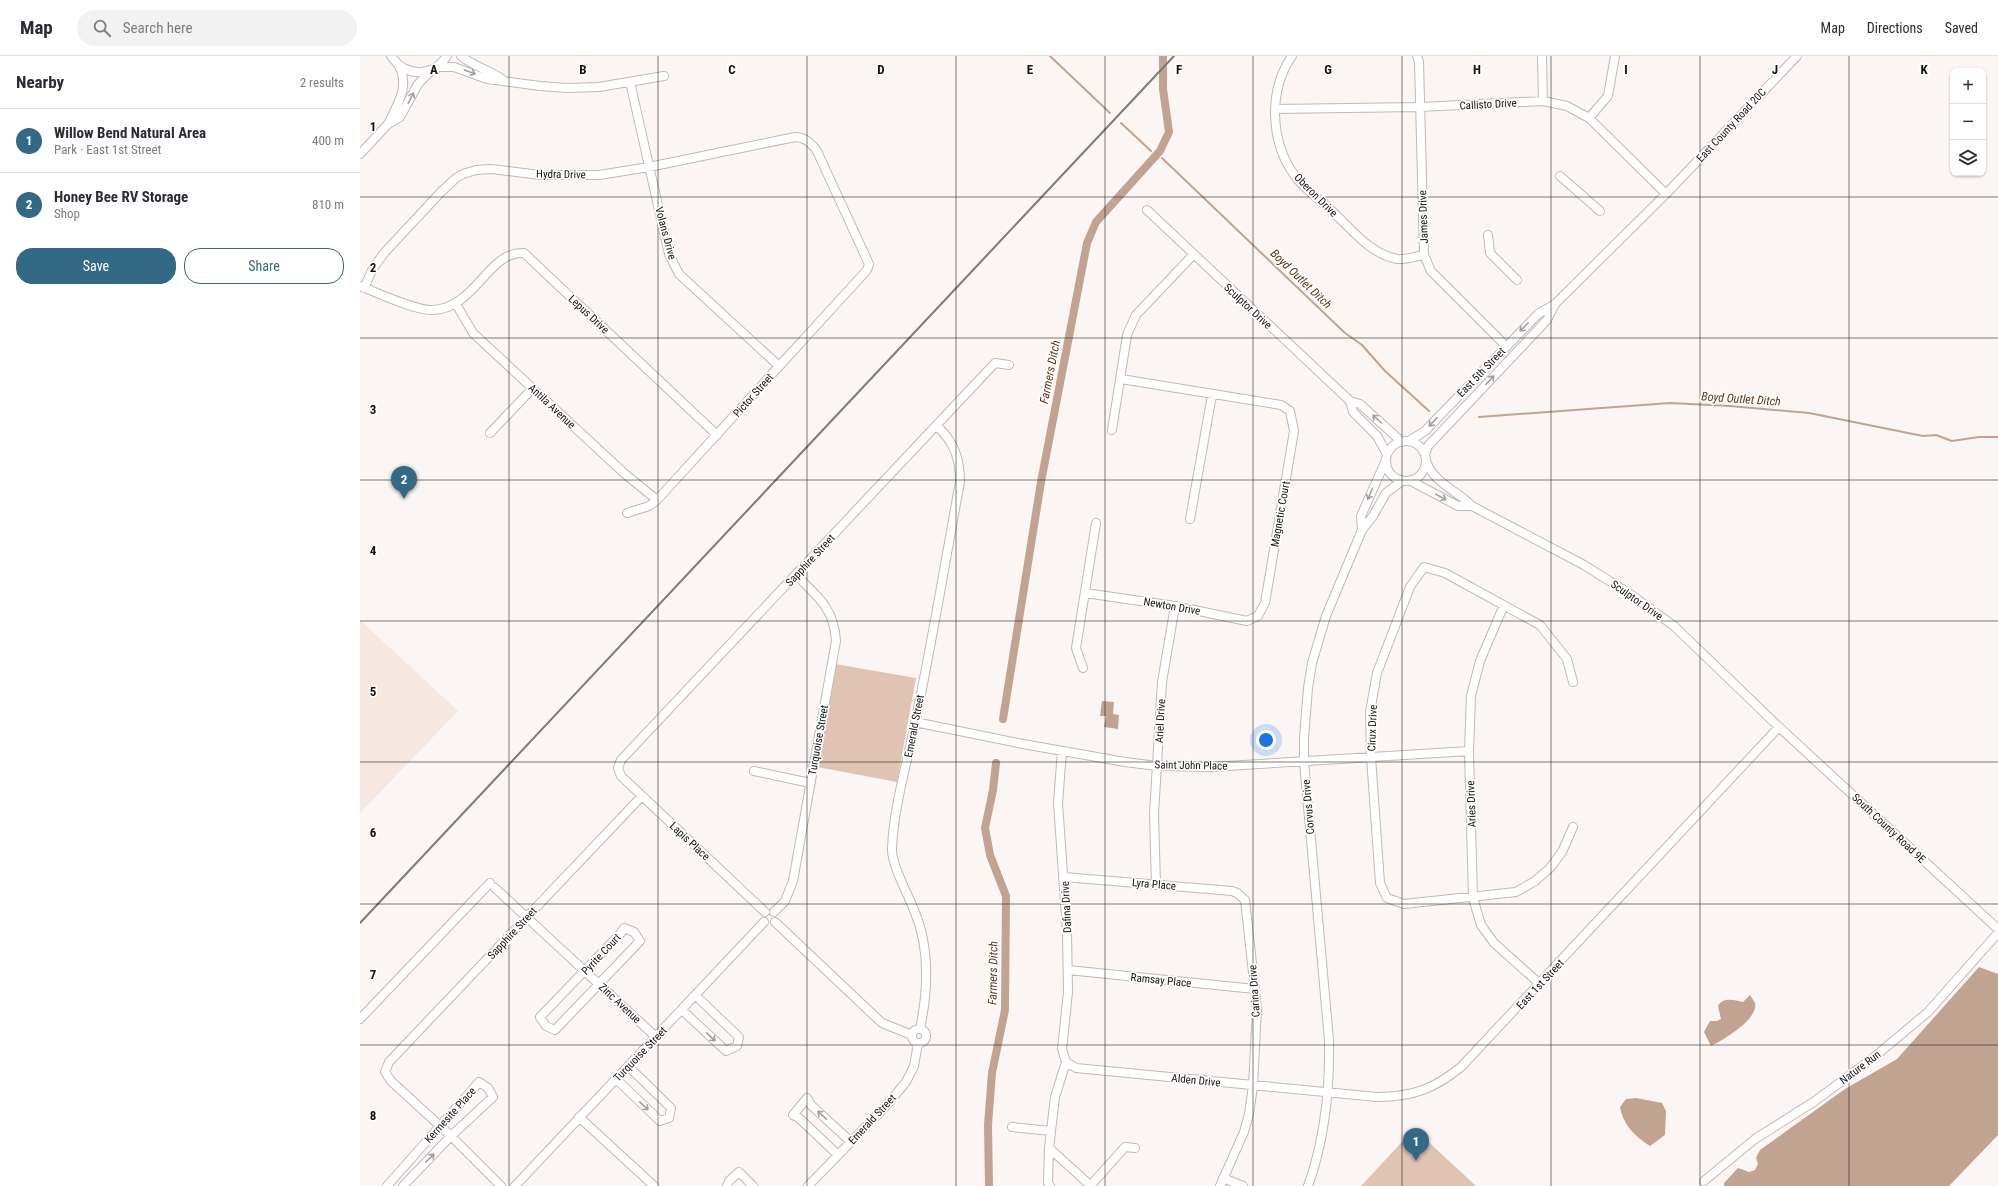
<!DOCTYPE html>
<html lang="en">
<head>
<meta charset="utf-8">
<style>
  :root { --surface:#fff; --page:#f2f2f3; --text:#2b2b33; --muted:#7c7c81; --line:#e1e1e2; --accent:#326984 }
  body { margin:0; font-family:"Roboto Condensed",sans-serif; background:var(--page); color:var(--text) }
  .controls { position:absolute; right:12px; top:12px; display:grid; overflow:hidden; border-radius:8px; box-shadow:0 1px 3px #0004 }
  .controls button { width:36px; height:36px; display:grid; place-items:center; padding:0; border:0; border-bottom:1px solid var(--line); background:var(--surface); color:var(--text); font:20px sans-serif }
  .you { position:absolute; left:906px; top:684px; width:14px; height:14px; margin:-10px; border:3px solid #fff; border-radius:50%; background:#1a73e8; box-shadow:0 0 0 6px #1a73e833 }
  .badge { display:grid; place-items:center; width:26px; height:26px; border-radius:50%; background:var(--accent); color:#fff; font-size:13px; font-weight:700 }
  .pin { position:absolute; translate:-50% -33px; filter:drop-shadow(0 1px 2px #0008) }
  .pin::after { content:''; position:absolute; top:21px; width:14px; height:12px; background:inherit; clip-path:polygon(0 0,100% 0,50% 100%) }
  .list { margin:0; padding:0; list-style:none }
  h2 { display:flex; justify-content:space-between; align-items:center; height:52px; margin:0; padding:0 16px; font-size:17px }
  h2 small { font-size:13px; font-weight:400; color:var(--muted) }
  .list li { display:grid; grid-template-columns:26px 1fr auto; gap:12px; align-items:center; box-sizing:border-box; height:64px; padding:0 16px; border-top:1px solid var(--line) }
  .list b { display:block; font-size:15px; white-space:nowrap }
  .list p { margin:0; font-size:13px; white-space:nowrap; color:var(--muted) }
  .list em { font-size:13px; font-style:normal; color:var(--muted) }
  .actions { display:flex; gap:8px; padding:12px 16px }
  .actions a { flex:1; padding:9px 0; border:1px solid var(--accent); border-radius:16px; text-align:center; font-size:14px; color:var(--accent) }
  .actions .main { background:var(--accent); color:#fff }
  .icon { flex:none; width:22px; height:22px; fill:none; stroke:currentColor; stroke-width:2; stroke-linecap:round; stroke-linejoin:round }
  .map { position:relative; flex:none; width:1638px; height:1130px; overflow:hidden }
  header { display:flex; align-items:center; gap:24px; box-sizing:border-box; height:56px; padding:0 20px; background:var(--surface); border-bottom:1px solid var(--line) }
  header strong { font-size:19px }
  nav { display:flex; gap:22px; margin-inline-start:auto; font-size:14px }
  .search { width:280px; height:36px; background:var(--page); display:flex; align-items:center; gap:10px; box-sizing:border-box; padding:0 14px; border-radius:22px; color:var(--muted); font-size:15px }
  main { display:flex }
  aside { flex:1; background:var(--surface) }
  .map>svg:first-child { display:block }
  .built { fill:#f5e8e1 }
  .green { fill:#e0c3b3 }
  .water { fill:#c2a391 }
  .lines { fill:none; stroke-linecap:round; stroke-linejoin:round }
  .stream { stroke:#c2a391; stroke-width:2 }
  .canal { stroke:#c2a391; stroke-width:8 }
  .minor-casing { stroke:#bfbab8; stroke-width:10 }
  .minor { stroke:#fff; stroke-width:8 }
  .rail { stroke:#7c7977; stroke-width:2 }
  .oneway { stroke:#a1a0a0 }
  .grid { fill:none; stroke:#141211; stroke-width:1; stroke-opacity:0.55 }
  .labels { text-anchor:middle; stroke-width:3.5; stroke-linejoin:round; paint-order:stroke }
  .street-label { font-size:11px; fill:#141211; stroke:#fff }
  .water-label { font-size:12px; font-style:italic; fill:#603418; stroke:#fff }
  .grid-label { font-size:13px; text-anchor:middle; font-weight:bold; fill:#141211; stroke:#fff; stroke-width:3.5; stroke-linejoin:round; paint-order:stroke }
</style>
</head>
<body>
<header>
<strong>Map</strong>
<div class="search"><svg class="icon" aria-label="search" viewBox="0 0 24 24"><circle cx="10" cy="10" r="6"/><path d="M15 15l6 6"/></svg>Search here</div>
<nav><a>Map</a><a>Directions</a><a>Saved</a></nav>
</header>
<main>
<aside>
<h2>Nearby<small>2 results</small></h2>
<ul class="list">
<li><span class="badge">1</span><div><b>Willow Bend Natural Area</b><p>Park · East 1st Street</p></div><em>400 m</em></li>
<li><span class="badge">2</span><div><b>Honey Bee RV Storage</b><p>Shop</p></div><em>810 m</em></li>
</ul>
<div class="actions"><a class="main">Save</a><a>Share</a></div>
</aside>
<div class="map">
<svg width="1638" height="1130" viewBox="0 0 1638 1130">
  <rect width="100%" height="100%" fill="#fbf6f3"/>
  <!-- built -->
  <path class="built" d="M 0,564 L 98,655 L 0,757 Z"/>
  <!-- green -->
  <path class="green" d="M 475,608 L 556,622 L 537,726 L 457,711 Z
    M 1054,1073 L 1061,1079 L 1116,1130 L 1001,1130 Z"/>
  <!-- water -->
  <path class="water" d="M 742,645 L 754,646 L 753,658 L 759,659 L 758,673 L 744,671 L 746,660 L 740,660 Z
    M 1619,911 L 1638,918 L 1638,1079 L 1589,1130 L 1364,1130 L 1364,1127 L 1378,1112 L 1389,1116 L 1395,1114 L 1398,1108 L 1396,1102 L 1400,1094 L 1485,1033 L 1537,1003 Z
    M 1390,939 C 1391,941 1394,945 1395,947 C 1399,963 1363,984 1351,990 L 1344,976 L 1350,965 L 1357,965 L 1361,963 L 1358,950 C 1363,941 1374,944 1383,946 Z
    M 1276,1042 L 1302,1047 L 1306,1055 L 1305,1079 L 1290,1090 C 1276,1081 1263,1069 1260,1051 L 1266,1043 Z"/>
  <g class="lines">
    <!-- stream -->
    <path class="stream" d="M 690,0 L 750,57
      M 761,67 L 791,95
      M 802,102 L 985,277 L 1002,289 L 1025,315 L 1069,355
      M 1119,361 L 1310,347 L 1370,350 L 1449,357 L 1563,380 L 1576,379 L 1592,385 L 1619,381 L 1638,381"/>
    <!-- canal -->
    <path class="canal" d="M 643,663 L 681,426 L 727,187 L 736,166 L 800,95 L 809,76 L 803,33 L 803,0
      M 629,1130 L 628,1069 L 632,1017 L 645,954 L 646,840 L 630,799 L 625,772 L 633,734 L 636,707"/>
    <!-- minor casing -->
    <g class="minor-casing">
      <path id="minor" d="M 31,0 C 46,22 73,21 87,0
        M 101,0 C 113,10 129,14 142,23
        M 932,0 C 908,35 910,86 935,120 C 945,134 962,145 974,157 C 993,175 1011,198 1037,203 C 1045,204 1056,200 1064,199
        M 1057,0 L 1059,6 L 1064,199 L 1071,215 L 1146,290
        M 1182,0 L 1183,45
        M 78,11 L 94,11 L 127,23 L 180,30 L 207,32 L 239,31 L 304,20
        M 270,26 L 309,198 L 319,218 L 419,310
        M 915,53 L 1060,51 L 1183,45 L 1207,50 L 1229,62 L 1306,138
        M 1229,62 L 1248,40 L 1255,0
        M 29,67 C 37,48 50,31 39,10
        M 0,98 L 28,68 L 40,61 L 58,28 L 72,14
        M 1200,120 L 1240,155
        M 787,154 L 990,345 L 993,356 L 1017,380 L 1027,398
        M 1128,179 L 1130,197 L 1157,224
        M 0,230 C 18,237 52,253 70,254 C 115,255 128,194 164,197 L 357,379
        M 4,232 L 13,212 L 25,196 L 81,136 L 96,122 L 103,118 L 116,114 L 131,113 L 180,119 L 239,119 L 289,111 L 435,81 C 445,81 450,87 456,93 L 509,208 L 507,214 L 297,444 L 289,450 L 267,457
        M 96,248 L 113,277 L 265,418 L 297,444
        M 990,345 L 1000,348 L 1042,386
        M 752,374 L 767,279 L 776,259 L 834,198
        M 130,377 L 173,332
        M1026 405a20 20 0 1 1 40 0a20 20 0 1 1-40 0Z
        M 1049,385 L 1065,375 L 1178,258 L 1195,248 L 1202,241 L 1306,138 L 1437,0
        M 1065,398 L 1068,390 L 1187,264 L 1195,248
        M 1066,405 C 1074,427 1096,434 1112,450 L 1224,509 L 1270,538 L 1314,570 L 1419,671 L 1638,873
        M 1051,425 L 1098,450 L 1112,450
        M 830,463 L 852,339
        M 1002,474 L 1001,460 L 1026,404
        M 725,537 L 815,550 L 887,565 L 898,560 L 905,547 L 934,375 L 930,355 L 921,349 L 761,323
        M 1144,549 L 1120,605 L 1111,640 L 1109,695 L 1113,842 L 1121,869 L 1134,887 L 1180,928
        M 723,612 L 716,592 L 736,467
        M 555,666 L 663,688 L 765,706 L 797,710 L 851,711 L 1109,695
        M 702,695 L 698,747 L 707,875 L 708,936 L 702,993 L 706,1006 L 716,1012 L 1017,1041 C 1052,1041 1074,1033 1101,1011 L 1419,671
        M 394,715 L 450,727
        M 1213,771 L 1202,796 L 1190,812 L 1175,825 L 1156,836 L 1044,848 L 1027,842 L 1020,827 L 1011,701 L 1010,656 L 1017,617 L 1050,531 L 1064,511 L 1085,517 L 1180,569 L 1207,603 L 1213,626
        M 704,821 L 872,835 L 877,837 L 885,844 L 897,953 L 893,1030 L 889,1058 L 884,1076 L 860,1130
        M 796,829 L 794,758 L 802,626 L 815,550
        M 135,832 L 296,981
        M 405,856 L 261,720 L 258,712 L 261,704 L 635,307 L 649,309
        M 414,856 L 425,845 L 433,825 L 476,585 C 474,552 458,541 436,519
        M 415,866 L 522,967 L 552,979
        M 264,872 L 274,876 L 280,885 L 195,974 L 186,970 L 180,961 L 261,877 Z
        M 708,914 L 895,933
        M 322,954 L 366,995 L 377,990 L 379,981 L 336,940
        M 0,963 L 130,827
        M 560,973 C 568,935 570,891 554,854 C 548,838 531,808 532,792 C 534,749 547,708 555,667 C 572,587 585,506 600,426 C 600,402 594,386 577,370
        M552 980a7 7 0 1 1 14 0a7 7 0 1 1-14 0Z
        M 706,1006 L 695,1041 L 689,1092 L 731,1130
        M 256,1023 L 300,1065 L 309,1062 L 311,1052 L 268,1010
        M 219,1061 L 294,1130
        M 652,1071 L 691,1075
        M 689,1092 L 688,1127 L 690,1130
        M 478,1099 L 439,1062 L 433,1059 L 447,1042 L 451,1049 L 491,1086
        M 863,1122 L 883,1130
        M 1344,1125 L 1395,1083 L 1455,1045 L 1513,1002 L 1568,956 L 1638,877
        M 27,1130 L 119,1026 L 128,1032 L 133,1041 L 91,1080 L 43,1130
        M 141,1130 L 91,1080 L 31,1025 L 25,1016 L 29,1006 L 282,740
        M 155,1130 L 404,866
        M 367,1130 L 369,1125 L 379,1116 L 393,1130
        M 448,1130 L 525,1051 L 546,1026 L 554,1010 L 558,987
        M 730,1130 L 765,1091 L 775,1092
        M 948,1130 C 965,1083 970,1034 969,984 L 944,706 L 944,682 L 948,632 L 952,607 L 966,560 L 1002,474 L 1013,460 L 1026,437 L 1042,425"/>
    </g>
    <!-- minor -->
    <use href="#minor" class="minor"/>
    <!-- rail -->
    <path class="rail" d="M 0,867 L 814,0"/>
  </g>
  <!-- one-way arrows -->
  <defs><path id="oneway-shaft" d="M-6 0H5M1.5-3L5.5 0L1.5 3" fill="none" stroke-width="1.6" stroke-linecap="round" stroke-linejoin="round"/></defs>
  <g class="oneway">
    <use href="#oneway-shaft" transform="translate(110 16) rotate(20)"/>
    <use href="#oneway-shaft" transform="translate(51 42) rotate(-63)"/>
    <use href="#oneway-shaft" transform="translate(1164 271) rotate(135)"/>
    <use href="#oneway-shaft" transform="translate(1130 324) rotate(-47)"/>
    <use href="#oneway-shaft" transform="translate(1017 363) rotate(-138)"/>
    <use href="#oneway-shaft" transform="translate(1073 366) rotate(133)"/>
    <use href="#oneway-shaft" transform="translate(1010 438) rotate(113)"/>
    <use href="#oneway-shaft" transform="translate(1081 441) rotate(28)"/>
    <use href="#oneway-shaft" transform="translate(351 981) rotate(43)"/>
    <use href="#oneway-shaft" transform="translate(284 1050) rotate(44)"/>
    <use href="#oneway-shaft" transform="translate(462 1059) rotate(-137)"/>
    <use href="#oneway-shaft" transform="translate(70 1102) rotate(-46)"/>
  </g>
  <!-- grid -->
  <path class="grid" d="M 149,0 L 149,1130M 298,0 L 298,1130M 447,0 L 447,1130M 596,0 L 596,1130M 745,0 L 745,1130M 893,0 L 893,1130M 1042,0 L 1042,1130M 1191,0 L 1191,1130M 1340,0 L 1340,1130M 1489,0 L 1489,1130M 0,141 L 1638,141M 0,282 L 1638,282M 0,424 L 1638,424M 0,565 L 1638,565M 0,706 L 1638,706M 0,848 L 1638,848M 0,989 L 1638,989"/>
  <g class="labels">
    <!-- street labels -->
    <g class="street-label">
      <text transform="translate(1128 48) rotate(-3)" y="4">Callisto Drive</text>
      <text transform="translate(1371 69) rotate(-47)" y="4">East County Road 20C</text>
      <text transform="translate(201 118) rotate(1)" y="4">Hydra Drive</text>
      <text transform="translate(956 139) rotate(45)" y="4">Oberon Drive</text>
      <text transform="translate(1063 161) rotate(-92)" y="4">James Drive</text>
      <text transform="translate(306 177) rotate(75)" y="4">Volans Drive</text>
      <text transform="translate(888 250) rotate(43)" y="4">Sculptor Drive</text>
      <text transform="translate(229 258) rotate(43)" y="4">Lepus Drive</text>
      <text transform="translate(1121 316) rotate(-46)" y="4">East 5th Street</text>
      <text transform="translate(393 339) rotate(-48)" y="4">Pictor Street</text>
      <text transform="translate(192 350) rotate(43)" y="4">Antila Avenue</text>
      <text transform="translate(920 458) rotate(-80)" y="4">Magnetic Court</text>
      <text transform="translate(450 504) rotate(-47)" y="4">Sapphire Street</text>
      <text transform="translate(1277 544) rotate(35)" y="4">Sculptor Drive</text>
      <text transform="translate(812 550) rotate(10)" y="4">Newton Drive</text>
      <text transform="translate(800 665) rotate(-87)" y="4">Ariel Drive</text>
      <text transform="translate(554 670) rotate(-79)" y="4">Emerald Street</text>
      <text transform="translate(1012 672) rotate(-88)" y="4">Cirux Drive</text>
      <text transform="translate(458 684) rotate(-80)" y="4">Turquoise Street</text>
      <text transform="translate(831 709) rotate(1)" y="4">Saint John Place</text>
      <text transform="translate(1111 748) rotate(-92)" y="4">Aries Drive</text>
      <text transform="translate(948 751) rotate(-95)" y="4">Corvus Drive</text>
      <text transform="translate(1529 772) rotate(43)" y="4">South County Road 9E</text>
      <text transform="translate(330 785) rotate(43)" y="4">Lapis Place</text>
      <text transform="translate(794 828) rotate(5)" y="4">Lyra Place</text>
      <text transform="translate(706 851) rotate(-93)" y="4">Dafina Drive</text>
      <text transform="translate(152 877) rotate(-47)" y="4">Sapphire Street</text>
      <text transform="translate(241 898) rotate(-47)" y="4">Pyrite Court</text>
      <text transform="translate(801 924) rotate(6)" y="4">Ramsay Place</text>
      <text transform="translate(1180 928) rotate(-47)" y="4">East 1st Street</text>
      <text transform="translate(894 935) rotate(-94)" y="4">Carina Drive</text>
      <text transform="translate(260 947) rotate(43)" y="4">Zinc Avenue</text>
      <text transform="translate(280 998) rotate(-46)" y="4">Turquoise Street</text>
      <text transform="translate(1500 1011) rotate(-37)" y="4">Nature Run</text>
      <text transform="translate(836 1024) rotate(6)" y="4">Alden Drive</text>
      <text transform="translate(90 1059) rotate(-48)" y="4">Kermesite Place</text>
      <text transform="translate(512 1063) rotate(-47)" y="4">Emerald Street</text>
    </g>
    <!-- water labels -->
    <g class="water-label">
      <text transform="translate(941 223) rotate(44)" y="4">Boyd Outlet Ditch</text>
      <text transform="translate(690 316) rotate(-79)" y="4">Farmers Ditch</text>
      <text transform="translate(1381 343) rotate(4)" y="4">Boyd Outlet Ditch</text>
      <text transform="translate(633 917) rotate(-89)" y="4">Farmers Ditch</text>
    </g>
  </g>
  <g class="grid-label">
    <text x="74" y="18">A</text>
    <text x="223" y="18">B</text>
    <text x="372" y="18">C</text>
    <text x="521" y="18">D</text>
    <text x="670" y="18">E</text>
    <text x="819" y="18">F</text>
    <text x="968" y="18">G</text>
    <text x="1117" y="18">H</text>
    <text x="1266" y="18">I</text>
    <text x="1415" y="18">J</text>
    <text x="1564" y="18">K</text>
    <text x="13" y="75">1</text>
    <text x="13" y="216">2</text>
    <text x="13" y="358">3</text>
    <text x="13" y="499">4</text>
    <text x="13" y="640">5</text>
    <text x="13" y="781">6</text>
    <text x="13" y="923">7</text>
    <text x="13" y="1064">8</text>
  </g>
</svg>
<div class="controls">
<button>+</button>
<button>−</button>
<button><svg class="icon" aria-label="layers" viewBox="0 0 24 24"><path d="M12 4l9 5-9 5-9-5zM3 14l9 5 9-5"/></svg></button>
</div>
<div class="you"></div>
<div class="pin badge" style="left:1056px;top:1105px">1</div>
<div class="pin badge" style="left:44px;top:443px">2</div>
</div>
</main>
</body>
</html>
